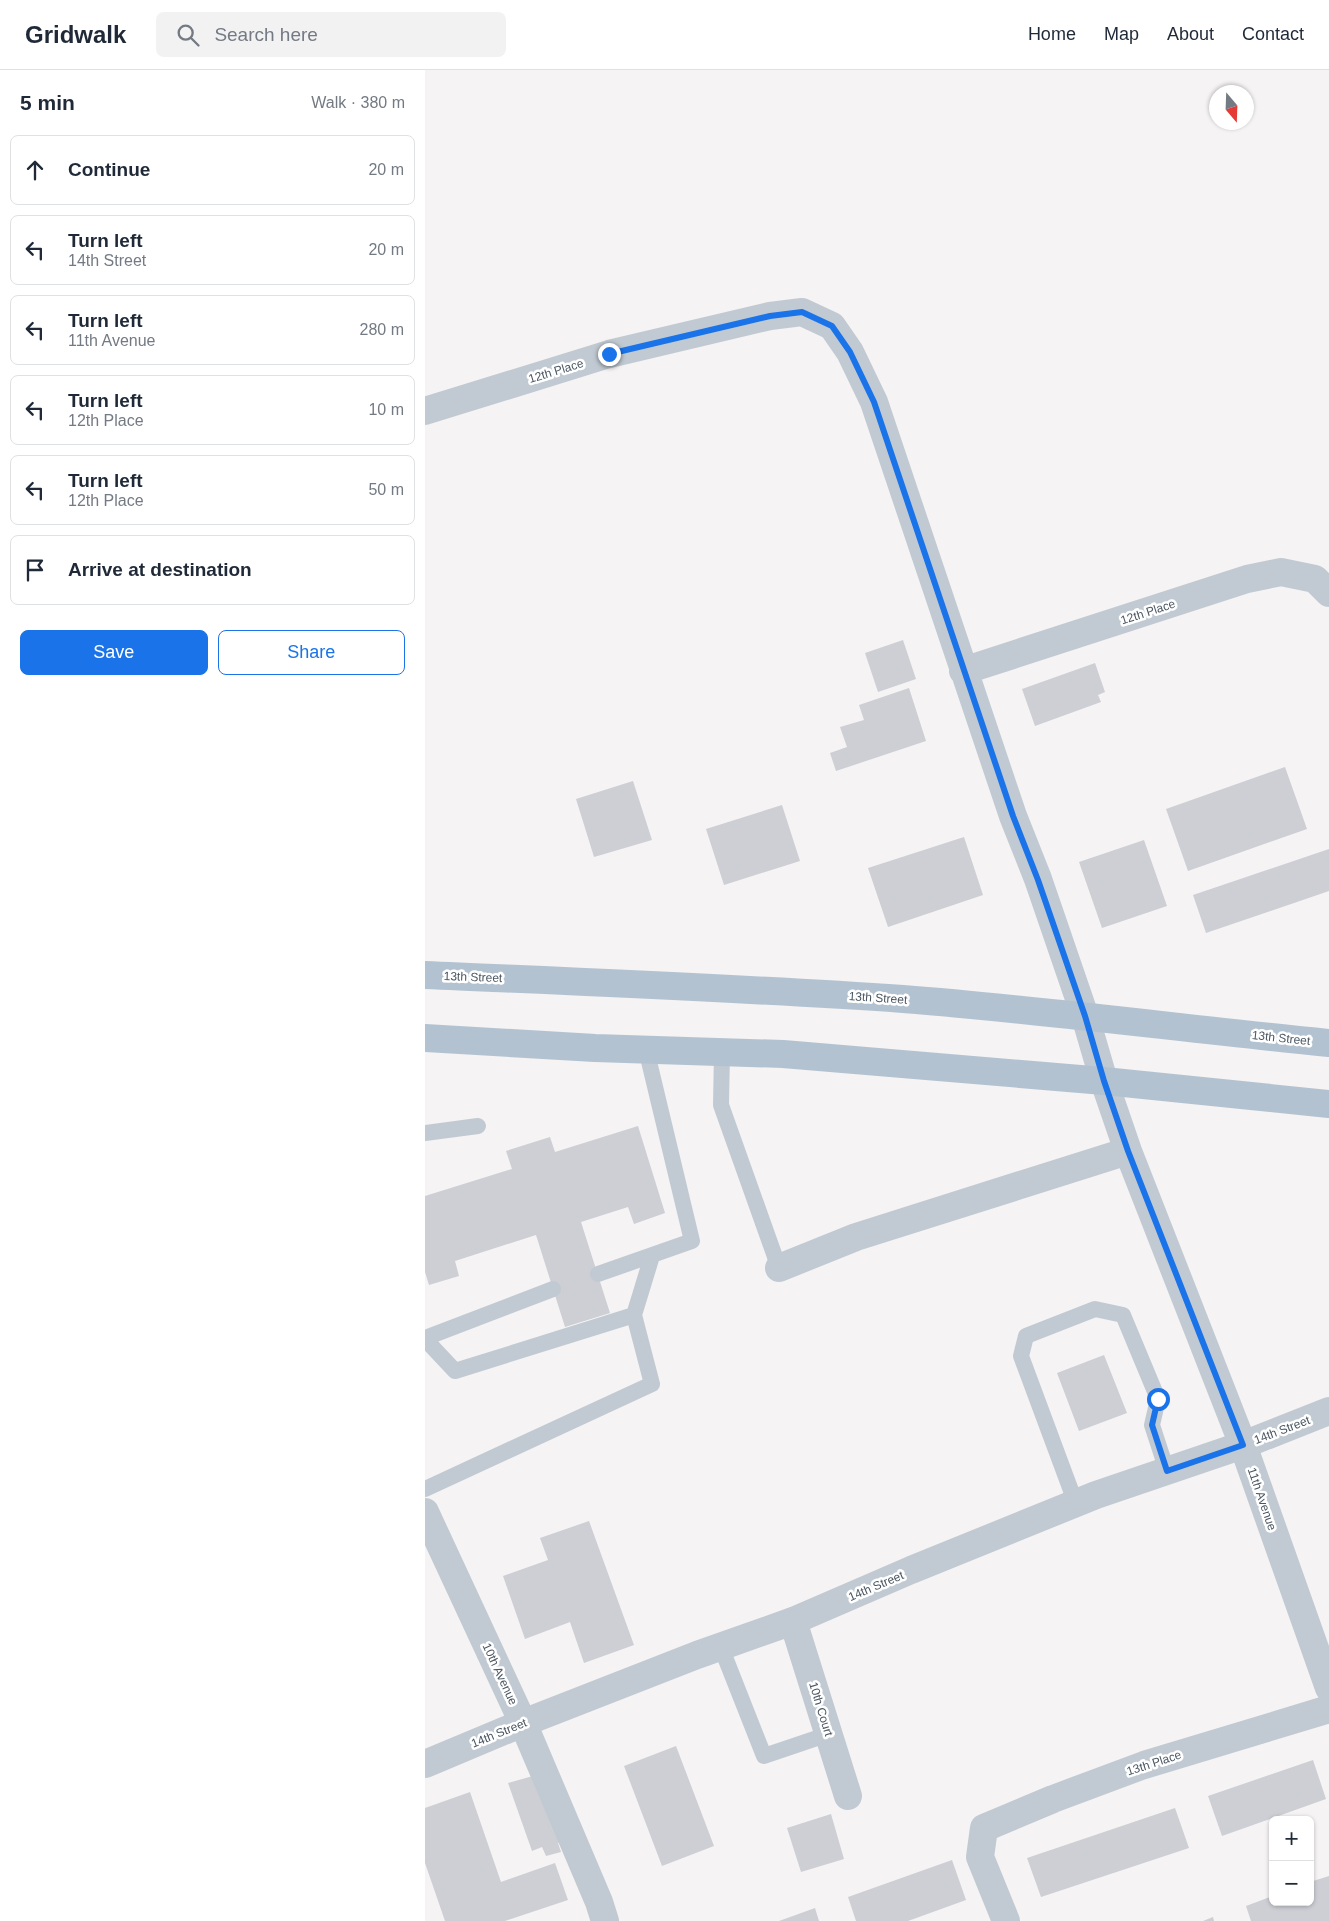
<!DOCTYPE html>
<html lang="en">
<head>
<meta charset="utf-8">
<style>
  :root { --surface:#fff; --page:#f2f2f3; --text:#1f2937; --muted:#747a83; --line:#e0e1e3; --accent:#1a73e8 }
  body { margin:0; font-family:Arial,sans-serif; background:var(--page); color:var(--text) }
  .controls { position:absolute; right:15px; bottom:15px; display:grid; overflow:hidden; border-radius:8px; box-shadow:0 1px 4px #0004 }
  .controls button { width:45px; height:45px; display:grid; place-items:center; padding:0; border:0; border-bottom:1px solid var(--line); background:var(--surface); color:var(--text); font:25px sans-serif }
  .compass { position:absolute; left:784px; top:15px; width:45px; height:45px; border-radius:50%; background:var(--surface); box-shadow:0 1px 4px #0004; rotate:161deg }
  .stop { position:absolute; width:15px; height:15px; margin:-11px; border:4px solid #1a73e8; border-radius:50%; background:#fff }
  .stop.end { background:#1a73e8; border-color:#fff; box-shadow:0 1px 5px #0008 }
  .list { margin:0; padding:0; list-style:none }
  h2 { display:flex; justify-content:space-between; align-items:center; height:65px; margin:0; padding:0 20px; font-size:21px }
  h2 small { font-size:16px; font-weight:400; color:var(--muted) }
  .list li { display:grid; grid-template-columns:32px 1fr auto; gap:15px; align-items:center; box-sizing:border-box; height:70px; margin:0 10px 10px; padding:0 10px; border:1px solid var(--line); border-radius:8px }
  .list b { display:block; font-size:19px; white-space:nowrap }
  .list p { margin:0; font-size:16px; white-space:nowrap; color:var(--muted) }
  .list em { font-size:16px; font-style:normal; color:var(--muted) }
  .actions { display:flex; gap:10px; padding:15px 20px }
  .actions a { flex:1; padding:11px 0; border:1px solid var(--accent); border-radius:8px; text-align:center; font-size:18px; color:var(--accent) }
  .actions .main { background:var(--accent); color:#fff }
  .icon { flex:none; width:28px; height:28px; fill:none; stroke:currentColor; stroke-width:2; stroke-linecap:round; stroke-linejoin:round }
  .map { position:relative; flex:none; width:904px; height:1851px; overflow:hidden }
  header { display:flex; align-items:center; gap:30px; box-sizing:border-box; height:70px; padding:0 25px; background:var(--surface); border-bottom:1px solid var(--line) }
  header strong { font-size:24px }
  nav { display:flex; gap:28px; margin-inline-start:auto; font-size:18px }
  .search { width:350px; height:45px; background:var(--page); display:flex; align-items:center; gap:12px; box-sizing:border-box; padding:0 18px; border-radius:8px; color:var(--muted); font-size:19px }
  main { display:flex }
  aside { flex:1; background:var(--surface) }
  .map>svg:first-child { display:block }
  .building { fill:#cdcfd5 }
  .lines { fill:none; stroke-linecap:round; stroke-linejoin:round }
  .service { stroke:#c1cad2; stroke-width:16 }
  .minor { stroke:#c1cad2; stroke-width:28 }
  .tertiary { stroke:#c1cad2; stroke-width:28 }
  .primary { stroke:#b3c2d1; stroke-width:28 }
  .route { stroke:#1a73e8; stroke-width:6 }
  .labels { text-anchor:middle; stroke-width:5; stroke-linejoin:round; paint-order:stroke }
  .street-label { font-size:12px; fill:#4a5661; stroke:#fff }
</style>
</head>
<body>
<header>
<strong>Gridwalk</strong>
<div class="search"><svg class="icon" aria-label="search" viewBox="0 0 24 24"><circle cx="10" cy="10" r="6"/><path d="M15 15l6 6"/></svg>Search here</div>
<nav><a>Home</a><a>Map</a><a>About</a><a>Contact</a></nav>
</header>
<main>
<aside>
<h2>5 min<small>Walk · 380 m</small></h2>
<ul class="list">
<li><svg class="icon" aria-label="ahead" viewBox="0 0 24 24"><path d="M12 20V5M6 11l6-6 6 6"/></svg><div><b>Continue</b></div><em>20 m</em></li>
<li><svg class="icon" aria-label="left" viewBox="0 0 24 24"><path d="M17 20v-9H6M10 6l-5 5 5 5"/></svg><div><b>Turn left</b><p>14th Street</p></div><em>20 m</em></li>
<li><svg class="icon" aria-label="left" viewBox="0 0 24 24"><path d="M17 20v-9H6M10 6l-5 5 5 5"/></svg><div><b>Turn left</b><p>11th Avenue</p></div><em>280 m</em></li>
<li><svg class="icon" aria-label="left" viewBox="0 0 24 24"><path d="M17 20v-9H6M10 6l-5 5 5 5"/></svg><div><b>Turn left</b><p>12th Place</p></div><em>10 m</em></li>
<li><svg class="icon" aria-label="left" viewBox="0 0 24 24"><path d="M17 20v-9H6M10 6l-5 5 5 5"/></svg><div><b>Turn left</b><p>12th Place</p></div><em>50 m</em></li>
<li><svg class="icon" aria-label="arrive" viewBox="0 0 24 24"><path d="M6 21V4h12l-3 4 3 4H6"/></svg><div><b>Arrive at destination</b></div></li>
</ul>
<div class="actions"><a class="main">Save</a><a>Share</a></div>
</aside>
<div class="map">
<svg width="904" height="1851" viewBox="0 0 904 1851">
  <rect width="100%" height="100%" fill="#f5f3f3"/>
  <!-- building -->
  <path class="building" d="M 478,570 L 491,609 L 453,622 L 440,583 Z
    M 670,593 L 680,622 L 673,625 L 676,632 L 610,656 L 597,619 Z
    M 484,618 L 501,671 L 411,701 L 405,683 L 422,677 L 415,657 L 439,650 L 434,635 Z
    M 860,697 L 882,759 L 763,801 L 741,739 Z
    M 208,711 L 227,770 L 169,787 L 151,729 Z
    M 357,735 L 375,791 L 299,815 L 281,759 Z
    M 539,767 L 558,825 L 463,857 L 443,798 Z
    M 719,770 L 742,836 L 677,858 L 654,792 Z
    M 904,779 L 904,821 L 781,863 L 768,825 Z
    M 213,1056 L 240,1143 L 209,1154 L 203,1137 L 156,1152 L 185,1243 L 140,1257 L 111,1165 L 30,1191 L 34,1206 L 4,1215 L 0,1202 L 0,1126 L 87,1099 L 81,1081 L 125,1067 L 130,1082 Z
    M 679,1285 L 702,1343 L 654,1361 L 632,1303 Z
    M 164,1451 L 209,1575 L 159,1593 L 145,1552 L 100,1569 L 78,1506 L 123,1490 L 115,1468 Z
    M 251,1676 L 289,1776 L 237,1796 L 199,1696 Z
    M 888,1690 L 901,1729 L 797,1766 L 783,1726 Z
    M 115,1704 L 139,1771 L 133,1773 L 136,1782 L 121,1786 L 117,1777 L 107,1781 L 83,1713 Z
    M 45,1722 L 76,1812 L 130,1793 L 143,1830 L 80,1851 L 20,1851 L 0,1793 L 0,1738 Z
    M 750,1738 L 764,1778 L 616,1827 L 602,1788 Z
    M 406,1744 L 419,1789 L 376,1802 L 362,1758 Z
    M 527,1790 L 541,1830 L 483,1851 L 431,1851 L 423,1827 Z
    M 904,1806 L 904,1851 L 826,1851 L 821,1836 L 848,1826 L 848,1832 L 885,1832 L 885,1812 Z
    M 390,1838 L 394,1851 L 354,1851 Z
    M 788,1847 L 789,1851 L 778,1851 Z"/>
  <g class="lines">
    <!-- service -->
    <path class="service" d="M 297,982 L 296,1035 L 354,1198
      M 0,1063 L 53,1056
      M 173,1204 L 267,1171 L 221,979
      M 209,1245 L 227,1186
      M 0,1268 L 128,1219
      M 0,1269 L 30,1301 L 209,1245 L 227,1314 L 0,1419
      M 651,1434 L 596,1286 L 601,1266 L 670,1239 L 698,1245 L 733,1329 L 727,1355 L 742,1401
      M 296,1577 L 339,1686 L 404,1664"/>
    <!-- minor -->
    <path class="minor" d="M 0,341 L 184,284 L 345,246 L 377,242 L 407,256 L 425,282 L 449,332 L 588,746 L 613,809 L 660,946 L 679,1011 L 703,1081 L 818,1375 L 904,1618
      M 538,601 L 822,509 L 856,502 L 890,509 L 904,523
      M 354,1198 L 431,1167 L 703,1081
      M 0,1442 L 98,1653 L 174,1832 L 180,1851
      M 368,1551 L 423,1726
      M 581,1851 L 555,1787 L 559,1758 L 628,1729 L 719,1695 L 904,1639"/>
    <!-- tertiary -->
    <path class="tertiary" d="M 0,1694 L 98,1653 L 272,1585 L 368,1551 L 486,1500 L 671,1425 L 818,1375 L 904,1341"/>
    <!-- primary -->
    <path class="primary" d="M 0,905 C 159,912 319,918 478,929 C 620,940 762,959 904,973
      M 0,968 L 170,978 L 358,984 L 679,1011 L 904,1034"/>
  </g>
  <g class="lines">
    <!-- route -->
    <path class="route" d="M 184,284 L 345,246 L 377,242 L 407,256 L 425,282 L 449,332 L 588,746 L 613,810 L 660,946 L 679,1011 L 703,1081 L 818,1375 L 742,1401 L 727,1355 L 733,1329"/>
  </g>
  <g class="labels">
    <!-- street labels -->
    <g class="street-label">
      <text transform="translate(131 301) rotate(-17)" y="4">12th Place</text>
      <text transform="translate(723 542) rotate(-18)" y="4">12th Place</text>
      <text transform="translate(48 907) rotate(2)" y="4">13th Street</text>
      <text transform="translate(453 928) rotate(4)" y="4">13th Street</text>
      <text transform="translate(856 968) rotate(6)" y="4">13th Street</text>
      <text transform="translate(857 1360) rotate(-21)" y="4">14th Street</text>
      <text transform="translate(837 1429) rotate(71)" y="4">11th Avenue</text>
      <text transform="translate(451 1516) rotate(-23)" y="4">14th Street</text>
      <text transform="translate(75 1604) rotate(65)" y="4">10th Avenue</text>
      <text transform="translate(396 1639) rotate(73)" y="4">10th Court</text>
      <text transform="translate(74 1663) rotate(-22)" y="4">14th Street</text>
      <text transform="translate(729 1693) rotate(-18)" y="4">13th Place</text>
    </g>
  </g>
</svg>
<div class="controls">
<button>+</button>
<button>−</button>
</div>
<svg class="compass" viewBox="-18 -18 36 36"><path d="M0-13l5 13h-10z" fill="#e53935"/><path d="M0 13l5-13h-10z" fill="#747a83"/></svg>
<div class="stop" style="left:733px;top:1329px"></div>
<div class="stop end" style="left:184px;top:284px"></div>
</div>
</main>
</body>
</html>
